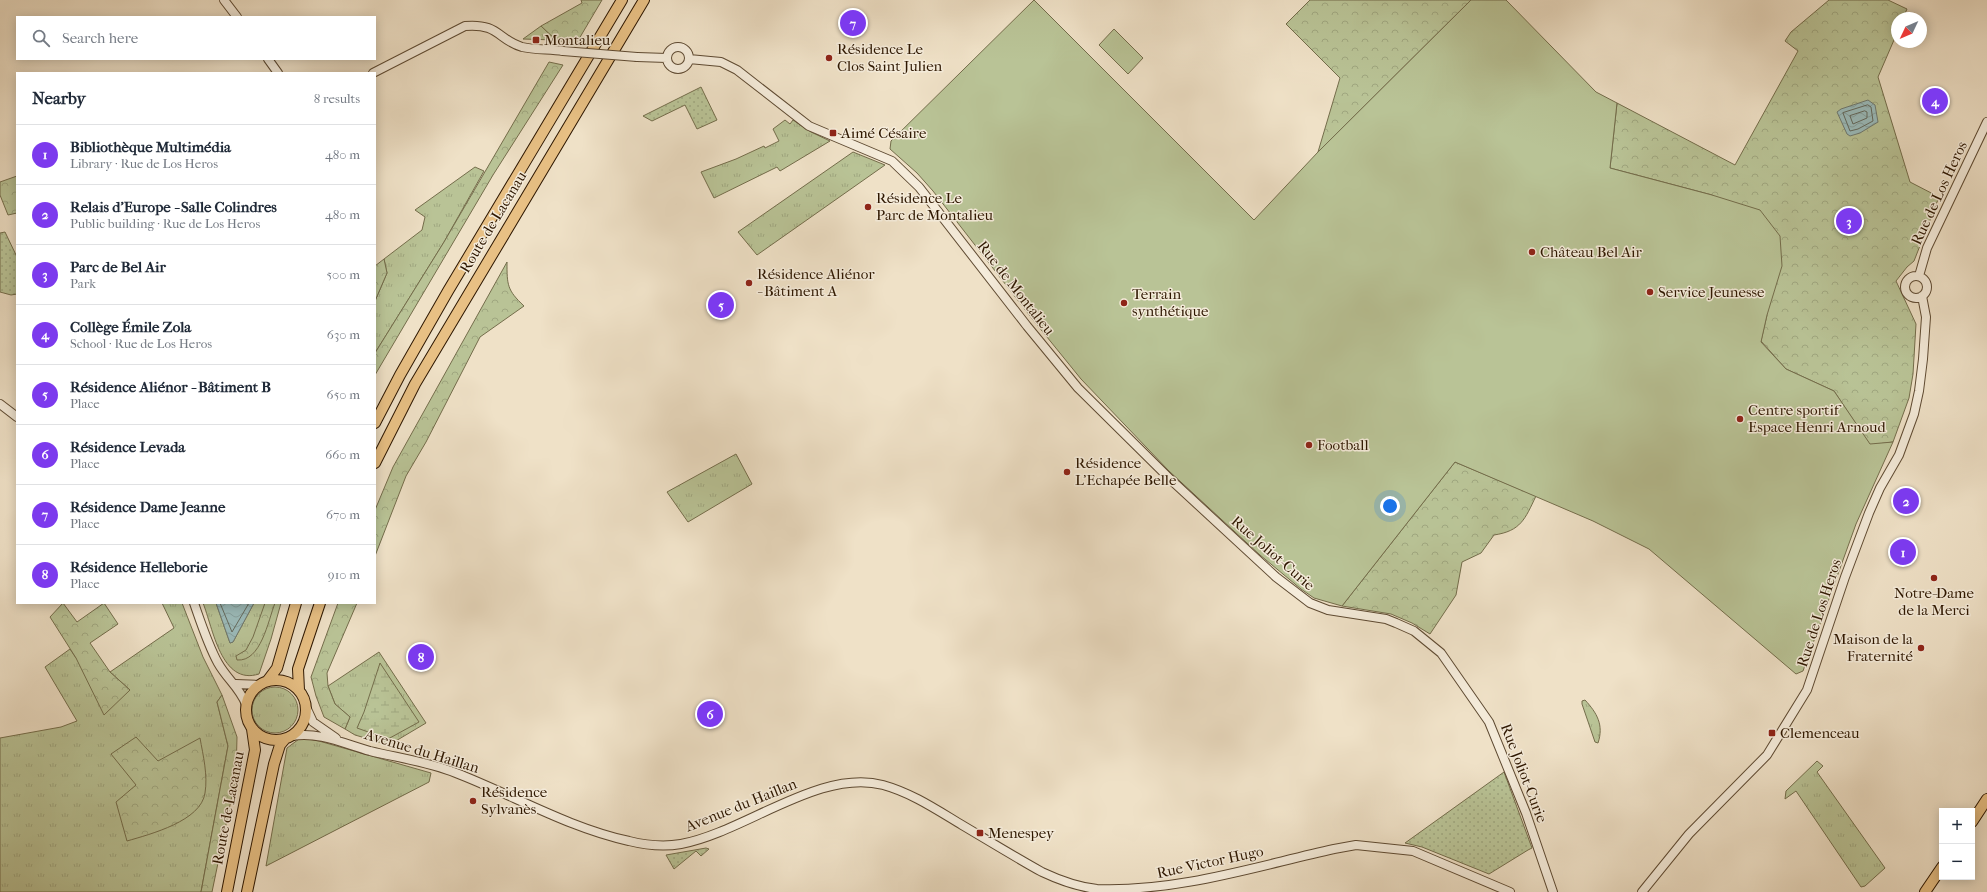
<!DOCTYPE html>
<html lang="en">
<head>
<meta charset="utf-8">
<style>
  :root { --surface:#fff; --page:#f6f6f7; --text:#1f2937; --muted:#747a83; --line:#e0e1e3; --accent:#7c3aed }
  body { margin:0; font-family:"IM FELL French Canon",serif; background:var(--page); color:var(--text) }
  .controls { position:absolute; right:12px; bottom:12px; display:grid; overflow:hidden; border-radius:0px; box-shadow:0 2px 10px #0003 }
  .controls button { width:36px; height:36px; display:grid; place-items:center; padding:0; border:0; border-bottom:1px solid var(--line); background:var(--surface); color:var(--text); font:20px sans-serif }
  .compass { position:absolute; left:1891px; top:12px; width:36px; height:36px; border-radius:50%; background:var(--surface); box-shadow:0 2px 10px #0003; rotate:226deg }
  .you { position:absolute; left:1390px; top:506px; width:14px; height:14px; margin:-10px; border:3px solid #fff; border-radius:50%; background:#1a73e8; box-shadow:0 0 0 6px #1a73e833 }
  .badge { display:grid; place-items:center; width:26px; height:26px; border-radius:50%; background:var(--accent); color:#fff; font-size:13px; font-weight:700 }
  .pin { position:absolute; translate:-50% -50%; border:2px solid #fff; box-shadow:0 1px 4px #0006 }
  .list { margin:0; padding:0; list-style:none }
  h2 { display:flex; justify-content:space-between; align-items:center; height:52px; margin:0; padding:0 16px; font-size:17px }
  h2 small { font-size:13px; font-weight:400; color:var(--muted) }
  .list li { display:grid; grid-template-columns:26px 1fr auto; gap:12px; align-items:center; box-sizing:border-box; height:60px; padding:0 16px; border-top:1px solid var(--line) }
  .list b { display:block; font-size:15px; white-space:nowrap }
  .list p { margin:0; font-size:13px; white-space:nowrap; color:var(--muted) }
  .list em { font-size:13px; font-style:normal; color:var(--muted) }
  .icon { flex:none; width:22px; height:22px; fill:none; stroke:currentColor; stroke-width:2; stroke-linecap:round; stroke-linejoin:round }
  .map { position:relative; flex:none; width:1987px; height:892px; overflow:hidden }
  .search { position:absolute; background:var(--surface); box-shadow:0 2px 10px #0003; left:16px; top:16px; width:360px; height:44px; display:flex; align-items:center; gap:10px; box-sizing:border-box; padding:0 14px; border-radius:0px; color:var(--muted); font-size:15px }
  .panel { position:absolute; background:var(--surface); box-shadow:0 2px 10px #0003; left:16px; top:72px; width:360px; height:532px; border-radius:0px }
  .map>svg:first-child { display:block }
  .grass { fill:url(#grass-tufts); stroke:#746d4b }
  .forest { fill:url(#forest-crowns); stroke:#746d4b }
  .wetland { fill:url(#wetland-marsh); stroke:#746d4b }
  .garden { fill:url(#garden-dots); stroke:#746d4b }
  .pitch { fill:#b9c396; stroke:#746d4b }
  .water { fill:url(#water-waves); stroke:#6f7a71 }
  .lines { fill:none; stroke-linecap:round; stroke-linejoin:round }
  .shore { stroke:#646a5e; stroke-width:1 }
  .minor-casing { stroke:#5e4a32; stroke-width:10 }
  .major-casing { stroke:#2e1700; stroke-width:12 }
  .minor { stroke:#f5ecdb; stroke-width:8 }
  .major { stroke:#e8c084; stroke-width:10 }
  .minor-bridge-casing { stroke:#5e4a32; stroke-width:10; stroke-linecap:butt }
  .minor-bridge { stroke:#f5ecdb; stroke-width:8 }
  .poi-dot { fill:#8f2418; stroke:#f5ecdb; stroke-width:1.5 }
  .labels { text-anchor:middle; stroke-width:3; stroke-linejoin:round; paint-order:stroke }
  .poi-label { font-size:15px; fill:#2e1700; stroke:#f5ecdb; text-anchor:start }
  .street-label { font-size:15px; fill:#2e1700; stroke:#f5ecdb }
</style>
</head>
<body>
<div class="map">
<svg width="1987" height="892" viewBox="0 0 1987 892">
  <defs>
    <pattern id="grass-tufts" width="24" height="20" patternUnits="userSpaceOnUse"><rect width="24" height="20" fill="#b9c396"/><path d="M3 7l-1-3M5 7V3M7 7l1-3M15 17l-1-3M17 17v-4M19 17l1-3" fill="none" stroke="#9fa780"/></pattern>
    <pattern id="forest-crowns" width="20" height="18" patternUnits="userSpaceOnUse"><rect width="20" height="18" fill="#b9c396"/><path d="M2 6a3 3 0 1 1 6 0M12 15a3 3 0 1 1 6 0" fill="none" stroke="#9fa780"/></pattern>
    <pattern id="wetland-marsh" width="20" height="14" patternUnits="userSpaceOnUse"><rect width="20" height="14" fill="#b9c396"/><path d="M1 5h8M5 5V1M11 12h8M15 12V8" fill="none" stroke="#9fa780"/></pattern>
    <pattern id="garden-dots" width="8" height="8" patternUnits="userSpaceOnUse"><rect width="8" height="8" fill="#b9c396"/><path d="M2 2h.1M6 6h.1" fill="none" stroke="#9fa780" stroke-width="1.8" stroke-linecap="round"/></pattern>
    <pattern id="water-waves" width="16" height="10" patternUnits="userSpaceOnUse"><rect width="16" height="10" fill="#9bbcbc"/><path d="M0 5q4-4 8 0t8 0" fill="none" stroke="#86a1a0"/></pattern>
  </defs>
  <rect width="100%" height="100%" fill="#efe1c7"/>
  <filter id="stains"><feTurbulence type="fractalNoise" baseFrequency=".005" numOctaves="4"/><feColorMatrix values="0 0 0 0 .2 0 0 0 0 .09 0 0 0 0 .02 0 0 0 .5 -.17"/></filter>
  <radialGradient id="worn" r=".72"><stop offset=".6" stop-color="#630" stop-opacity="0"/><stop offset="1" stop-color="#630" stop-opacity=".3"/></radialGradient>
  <!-- grass -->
  <path class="grass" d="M 541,26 L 556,40 L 523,39 Z
    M 785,120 L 790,124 L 793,120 L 811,132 L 830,141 L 780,171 L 777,167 L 714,198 L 701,172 L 736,159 L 764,146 L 765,148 L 779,141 L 773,129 Z
    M 853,152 L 885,165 L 757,255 L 738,232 Z
    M 475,167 L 484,171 L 444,242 L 375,353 L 375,301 L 387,273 L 384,259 L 422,230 L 425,217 L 415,210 Z
    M 736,454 L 752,484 L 688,522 L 667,492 Z
    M 162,603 L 182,603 L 203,657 L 222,695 L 217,702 L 228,746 L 201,892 L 0,892 L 0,738 L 61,727 L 77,721 L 45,667 L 70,649 L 76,658 L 130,690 L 110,672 L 174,628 Z
    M 203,603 L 216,603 L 230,643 L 233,642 L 254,603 L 281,603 L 271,639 L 259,674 C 221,686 213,628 203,603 Z
    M 379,652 L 426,723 L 389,745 L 355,735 L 345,729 L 350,717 L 335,704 L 328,686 Z
    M252 710a23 23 0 1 1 46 0a23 23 0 1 1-46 0Z
    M 1585,700 C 1597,713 1604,725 1598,743 L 1595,742 L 1582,704 L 1582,701 Z
    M 299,739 L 308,739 L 319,741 L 431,773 L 429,782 L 266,866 L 287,748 Z
    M 1817,761 L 1823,766 L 1817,772 L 1885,868 L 1865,886 L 1861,887 L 1796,791 L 1785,799 L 1786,791 Z"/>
  <!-- forest -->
  <path class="forest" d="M 581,0 L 602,0 L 576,44 L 556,40 L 541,26 L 582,3 Z
    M 1310,0 L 1471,0 L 1318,152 L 1340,78 L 1286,24 Z
    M 1829,0 L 1888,0 L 1907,9 L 1903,18 L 1897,18 L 1897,33 L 1878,77 L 1910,182 L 1939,197 L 1914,261 L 1907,267 L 1896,281 L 1916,324 L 1913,374 L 1909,398 L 1893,442 L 1870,445 L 1834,391 L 1786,369 L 1761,341 L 1767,315 L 1712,195 L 1610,168 L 1617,103 L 1735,165 L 1798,51 L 1785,41 L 1791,32 Z
    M 549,62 L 563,65 L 493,175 L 375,375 L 375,353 L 444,242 Z
    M 17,176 L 17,213 L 8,215 L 0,195 L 0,182 Z
    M 384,259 L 387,273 L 375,301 L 375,266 Z
    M 507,262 C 507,285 507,290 524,306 L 480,337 L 426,442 L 406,476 L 375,556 L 375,510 L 393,467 Z
    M 1455,462 L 1536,496 C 1525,519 1521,531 1494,535 L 1481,553 L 1462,562 L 1456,595 L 1430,634 L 1412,623 L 1391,614 L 1342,606 Z
    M 63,603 L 77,622 L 104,603 L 118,624 L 90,643 L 110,672 L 130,690 L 104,715 L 76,658 L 50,617 Z
    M 265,603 L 275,603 C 268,621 261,662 237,660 L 236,656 L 246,650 L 253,637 Z
    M 338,603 L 357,603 L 327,673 L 328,686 L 335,704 L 350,717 L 345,729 L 324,717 L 316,696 L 311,677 Z
    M 222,695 L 237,737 L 236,776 L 212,892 L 201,892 L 228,746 L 217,702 Z
    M 136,737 L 158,761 L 200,738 C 203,755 208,775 205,793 C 201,821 151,834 127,841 L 116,802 L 136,785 L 111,754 Z"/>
  <!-- wetland -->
  <path class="wetland" d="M 380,663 L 419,722 L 388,739 L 357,728 L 364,712 Z"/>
  <!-- garden -->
  <path class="garden" d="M 701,87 L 717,120 L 697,129 L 685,105 L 652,121 L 643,116 Z
    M 5,232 L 17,257 L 17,294 L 11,295 L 0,292 L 0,233 Z
    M 1504,772 L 1532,848 L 1528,850 L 1489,874 L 1422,847 L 1405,843 Z
    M 706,848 L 709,849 L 701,856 L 696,851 L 674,869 L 666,855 Z"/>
  <!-- pitch -->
  <path class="pitch" d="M 1034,0 L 1254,220 L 1318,152 L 1471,0 L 1506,0 L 1596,92 L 1617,103 L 1610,168 L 1712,195 L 1760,210 L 1780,236 L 1782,266 L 1767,315 L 1761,342 L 1786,369 L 1834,391 L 1870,444 L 1893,442 L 1856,524 L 1803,671 L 1796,674 L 1649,549 L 1593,521 L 1455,462 L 1342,606 L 1314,598 L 1301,589 L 1260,555 L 1169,471 L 1081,379 L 1034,321 L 933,191 L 917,173 L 890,149 L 891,141 Z
    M 1114,29 L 1143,58 L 1128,74 L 1099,45 Z"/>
  <!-- water -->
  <path class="water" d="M 1868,100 L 1875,105 L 1878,122 L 1860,133 L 1850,136 L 1847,134 L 1837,112 L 1841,109 Z
    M 216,603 L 254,603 L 233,642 L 230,643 Z"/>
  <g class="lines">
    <!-- shore -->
    <path class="shore" d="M 1868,105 L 1871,107 L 1873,121 L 1858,129 L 1850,131 L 1843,113 Z
      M 1865,111 L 1867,112 L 1867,118 L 1853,124 L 1850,116 Z
      M 220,603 L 232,632 L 249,603"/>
    <!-- minor casing -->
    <g class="minor-casing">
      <path id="minor" d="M 224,0 L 237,17
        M667 58a11 11 0 1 1 22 0a11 11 0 1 1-22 0Z
        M 637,57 L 667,58
        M 268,59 L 278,73
        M 689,59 L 721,62 L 737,70 L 809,126 L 892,161 L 919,187 L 1027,326 L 1078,388 L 1170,479 L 1276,577 L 1310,603 L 1328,610 L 1386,619 L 1396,623 L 1414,631 L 1441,653 L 1489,722 L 1526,813 L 1553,892
        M 373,73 L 465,26 C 499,23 498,40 522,47 C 535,50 550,49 563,51
        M 1919,276 L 1927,248 L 1987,122
        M1905 287a11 11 0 1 1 22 0a11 11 0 1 1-22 0Z
        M 0,404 L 17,417
        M 194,603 C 201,623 208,645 218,663 C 227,679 239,687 246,704
        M 236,684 L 259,685
        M 307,709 L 313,722 L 336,738
        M 292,736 C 318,731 345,744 370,751 C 399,758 429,762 456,773 C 513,795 569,828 629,841 C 645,845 664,847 681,844 C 745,832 820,768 883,785 C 912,793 937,810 962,825 C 989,841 1015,857 1042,872 C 1059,880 1079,887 1097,889 C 1178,892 1257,866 1334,849 L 1356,845 L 1413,851 L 1510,892
        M 1642,892 L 1689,834 L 1767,755 L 1807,690 L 1845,577 L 1869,513 L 1880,488 L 1899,455 L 1914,414 L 1919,391 L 1923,359 L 1926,317 L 1922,296"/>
    </g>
    <!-- major casing -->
    <g class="major-casing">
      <path id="major" d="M 375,423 L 400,375 L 448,291 L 622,0
        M 375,463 L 415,384 L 644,0
        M246 710a30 30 0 1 1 60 0a30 30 0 1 1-60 0Z
        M 268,680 L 277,668 L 296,603
        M 299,690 L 298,669 L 320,603
        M 1972,822 L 1987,799
        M 227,892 L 255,750 L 252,729
        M 247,892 L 274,764 L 280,745 L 285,739
        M 1925,892 L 1942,867"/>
    </g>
    <!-- minor -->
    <use href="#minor" class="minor"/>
    <!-- major -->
    <use href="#major" class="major"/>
    <!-- minor-bridge casing -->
    <g class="minor-bridge-casing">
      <path id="minor-bridge" d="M 563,51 L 637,57"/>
    </g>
    <!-- minor-bridge -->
    <use href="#minor-bridge" class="minor-bridge"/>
  </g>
  <!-- markers -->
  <g class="poi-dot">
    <rect x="532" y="36" width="8" height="8" rx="2"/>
    <circle cx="829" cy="58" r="4"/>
    <rect x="829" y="129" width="8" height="8" rx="2"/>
    <circle cx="868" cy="207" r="4"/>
    <circle cx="1532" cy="252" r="4"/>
    <circle cx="749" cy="283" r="4"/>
    <circle cx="1650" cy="292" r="4"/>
    <circle cx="1124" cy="303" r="4"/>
    <circle cx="1740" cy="419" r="4"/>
    <circle cx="1309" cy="445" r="4"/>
    <circle cx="1067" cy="472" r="4"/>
    <circle cx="1934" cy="578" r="4"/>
    <circle cx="1921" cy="648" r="4"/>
    <rect x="1768" y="729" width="8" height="8" rx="2"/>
    <circle cx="473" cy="801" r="4"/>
    <rect x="976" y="829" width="8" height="8" rx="2"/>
  </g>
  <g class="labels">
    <!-- poi labels -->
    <g class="poi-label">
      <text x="544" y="45">Montalieu</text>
      <text x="837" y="54">Résidence Le<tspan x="837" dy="17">Clos Saint Julien</tspan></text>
      <text x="841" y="138">Aimé Césaire</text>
      <text x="876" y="203">Résidence Le<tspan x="876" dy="17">Parc de Montalieu</tspan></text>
      <text x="1540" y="257">Château Bel Air</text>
      <text x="757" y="279">Résidence Aliénor<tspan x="757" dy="17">- Bâtiment A</tspan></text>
      <text x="1658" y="297">Service Jeunesse</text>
      <text x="1132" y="299">Terrain<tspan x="1132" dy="17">synthétique</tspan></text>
      <text x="1748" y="415">Centre sportif<tspan x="1748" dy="17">Espace Henri Arnoud</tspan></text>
      <text x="1317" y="450">Football</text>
      <text x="1075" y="468">Résidence<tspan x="1075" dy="17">L'Echapée Belle</tspan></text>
      <text x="1934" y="598" text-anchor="middle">Notre-Dame<tspan x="1934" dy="17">de la Merci</tspan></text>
      <text x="1913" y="644" text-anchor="end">Maison de la<tspan x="1913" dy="17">Fraternité</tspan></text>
      <text x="1780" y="738">Clemenceau</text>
      <text x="481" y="797">Résidence<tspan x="481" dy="17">Sylvanès</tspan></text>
      <text x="988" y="838">Menespey</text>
    </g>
    <!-- street labels -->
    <g class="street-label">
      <text transform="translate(1939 193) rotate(-65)" y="5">Rue de Los Heros</text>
      <text transform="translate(493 222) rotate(-59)" y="5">Route de Lacanau</text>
      <text transform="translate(1016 288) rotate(52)" y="5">Rue de Montalieu</text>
      <text transform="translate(1273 553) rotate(41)" y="5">Rue Joliot-Curie</text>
      <text transform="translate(1819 613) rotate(-72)" y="5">Rue de Los Heros</text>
      <text transform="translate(422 751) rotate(17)" y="5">Avenue du Haillan</text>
      <text transform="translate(1524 773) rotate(69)" y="5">Rue Joliot-Curie</text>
      <text transform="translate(741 805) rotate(-22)" y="5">Avenue du Haillan</text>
      <text transform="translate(228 808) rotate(-79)" y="5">Route de Lacanau</text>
      <text transform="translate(1210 862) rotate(-12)" y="5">Rue Victor Hugo</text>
    </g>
  </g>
  <rect width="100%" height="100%" filter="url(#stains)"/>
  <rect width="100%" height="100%" fill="url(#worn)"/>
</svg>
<div class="controls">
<button>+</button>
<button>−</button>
</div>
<svg class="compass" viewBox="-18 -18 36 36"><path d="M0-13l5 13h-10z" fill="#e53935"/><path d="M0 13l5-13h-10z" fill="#747a83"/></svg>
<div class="you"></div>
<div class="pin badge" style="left:1903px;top:552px">1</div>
<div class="pin badge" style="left:1906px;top:501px">2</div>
<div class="pin badge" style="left:1849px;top:221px">3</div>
<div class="pin badge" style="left:1935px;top:101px">4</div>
<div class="pin badge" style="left:721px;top:305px">5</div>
<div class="pin badge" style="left:710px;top:714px">6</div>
<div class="pin badge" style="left:853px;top:23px">7</div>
<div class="pin badge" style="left:421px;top:657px">8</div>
<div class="search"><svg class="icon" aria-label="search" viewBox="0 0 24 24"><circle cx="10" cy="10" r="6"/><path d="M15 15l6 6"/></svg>Search here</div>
<section class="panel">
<h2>Nearby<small>8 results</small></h2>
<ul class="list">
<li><span class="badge">1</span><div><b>Bibliothèque Multimédia</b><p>Library · Rue de Los Heros</p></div><em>480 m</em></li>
<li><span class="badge">2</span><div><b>Relais d'Europe - Salle Colindres</b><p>Public building · Rue de Los Heros</p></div><em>480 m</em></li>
<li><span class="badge">3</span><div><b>Parc de Bel Air</b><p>Park</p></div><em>500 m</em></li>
<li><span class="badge">4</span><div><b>Collège Émile Zola</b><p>School · Rue de Los Heros</p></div><em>630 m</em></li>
<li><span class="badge">5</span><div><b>Résidence Aliénor - Bâtiment B</b><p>Place</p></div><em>650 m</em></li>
<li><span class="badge">6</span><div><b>Résidence Levada</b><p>Place</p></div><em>660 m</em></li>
<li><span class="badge">7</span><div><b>Résidence Dame Jeanne</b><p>Place</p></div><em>670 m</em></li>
<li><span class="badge">8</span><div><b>Résidence Helleborie</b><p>Place</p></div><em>910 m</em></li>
</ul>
</section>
</div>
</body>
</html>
